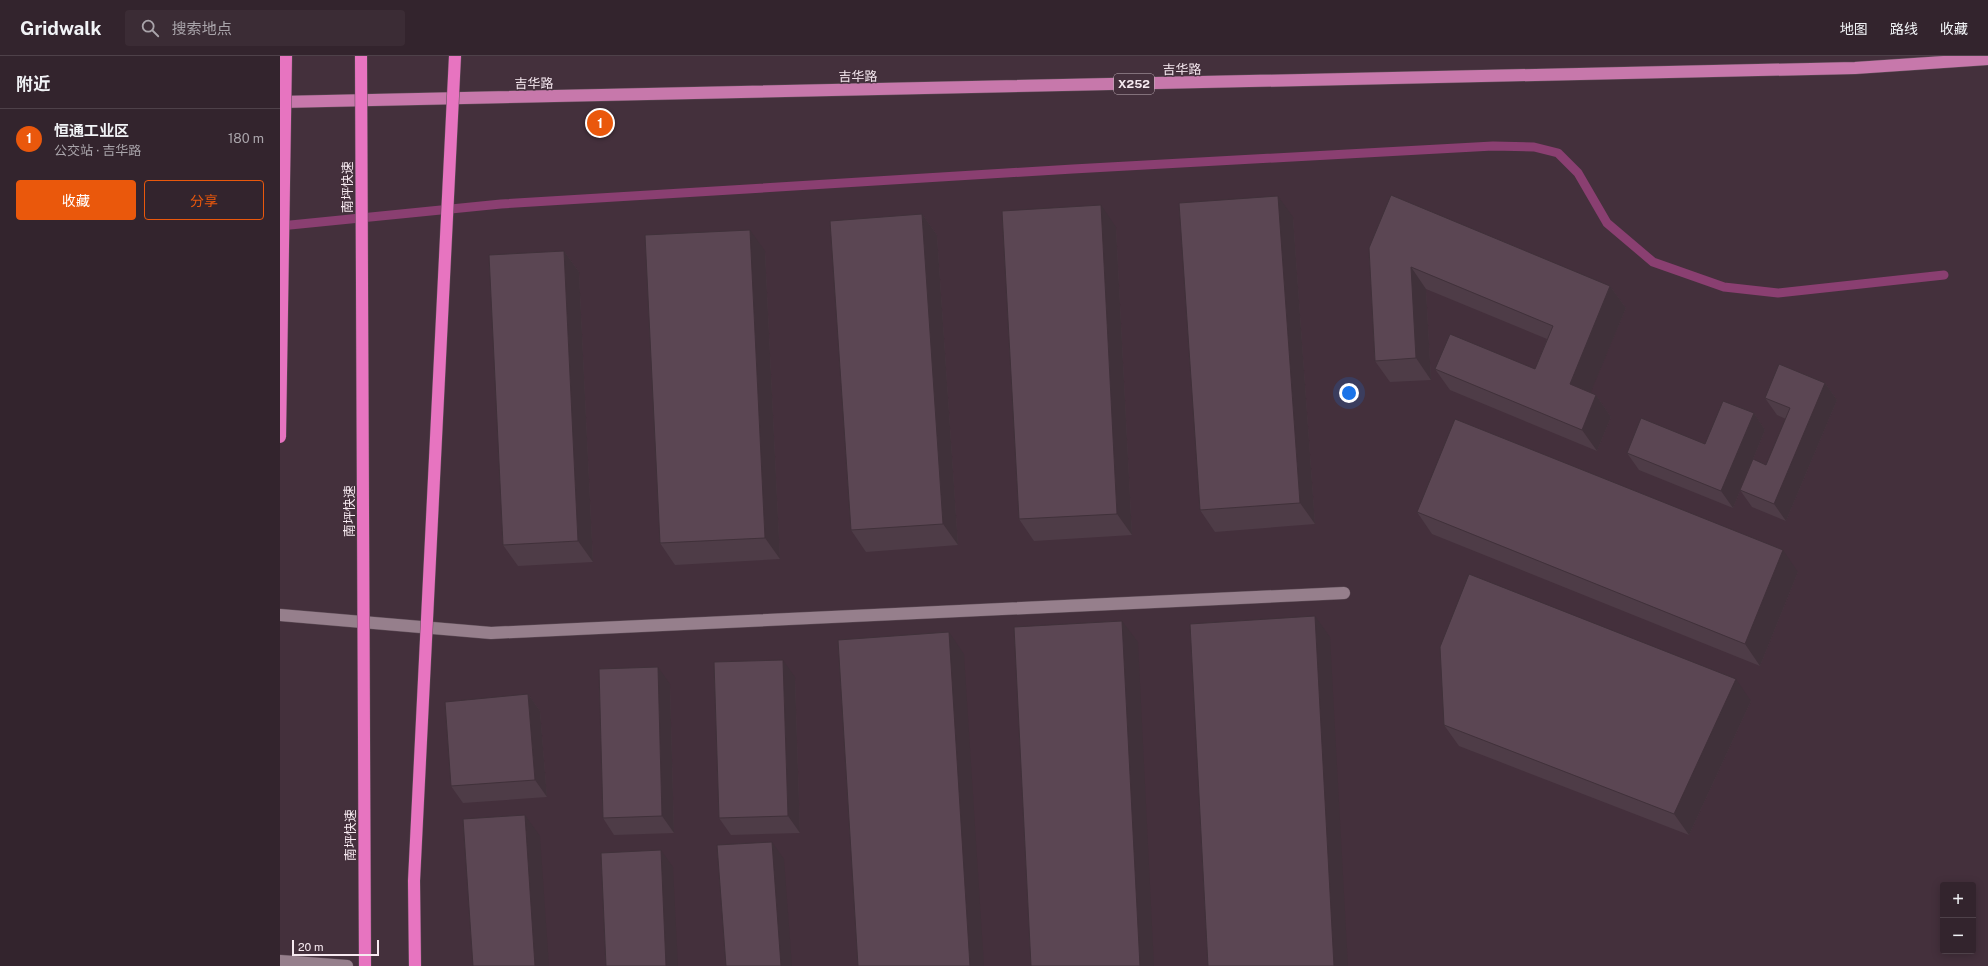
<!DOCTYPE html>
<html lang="zh">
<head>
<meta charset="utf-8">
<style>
  :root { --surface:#33242d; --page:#3b2c35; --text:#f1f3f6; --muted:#a9a4aa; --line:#4e4149; --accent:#ea580c }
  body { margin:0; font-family:"Public Sans","Noto Sans SC",sans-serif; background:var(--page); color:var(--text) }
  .controls { position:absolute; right:12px; bottom:12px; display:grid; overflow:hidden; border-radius:4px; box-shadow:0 2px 10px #0003 }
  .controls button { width:36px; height:36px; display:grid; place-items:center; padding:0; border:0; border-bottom:1px solid var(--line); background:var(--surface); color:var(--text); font:20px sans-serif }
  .scale { position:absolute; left:12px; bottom:10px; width:87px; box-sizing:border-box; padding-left:4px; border:2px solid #f6e9f0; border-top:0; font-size:11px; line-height:14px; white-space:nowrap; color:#f6e9f0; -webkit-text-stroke:3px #44303c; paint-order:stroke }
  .you { position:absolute; left:1069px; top:337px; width:14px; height:14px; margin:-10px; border:3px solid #fff; border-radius:50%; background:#1a73e8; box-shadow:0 0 0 6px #1a73e833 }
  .badge { display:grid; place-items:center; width:26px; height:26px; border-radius:50%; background:var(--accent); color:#fff; font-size:13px; font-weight:700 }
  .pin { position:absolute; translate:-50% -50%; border:2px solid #fff; box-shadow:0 1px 4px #0006 }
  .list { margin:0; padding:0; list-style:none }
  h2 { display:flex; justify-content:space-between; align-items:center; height:52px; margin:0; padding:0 16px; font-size:17px }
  h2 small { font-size:13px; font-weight:400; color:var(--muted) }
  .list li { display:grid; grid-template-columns:26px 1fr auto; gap:12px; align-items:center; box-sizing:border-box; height:60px; padding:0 16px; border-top:1px solid var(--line) }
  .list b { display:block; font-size:15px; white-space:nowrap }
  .list p { margin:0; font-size:13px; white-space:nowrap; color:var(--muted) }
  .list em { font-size:13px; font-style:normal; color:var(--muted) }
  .actions { display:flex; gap:8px; padding:12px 16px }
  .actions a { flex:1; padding:9px 0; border:1px solid var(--accent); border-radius:4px; text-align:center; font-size:14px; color:var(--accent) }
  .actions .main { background:var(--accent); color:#fff }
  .icon { flex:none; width:22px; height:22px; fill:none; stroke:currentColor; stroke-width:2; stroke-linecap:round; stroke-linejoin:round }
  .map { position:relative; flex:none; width:1708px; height:910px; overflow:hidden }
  header { display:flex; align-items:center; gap:24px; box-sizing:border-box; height:56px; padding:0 20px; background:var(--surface); border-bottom:1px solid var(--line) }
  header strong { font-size:19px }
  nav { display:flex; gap:22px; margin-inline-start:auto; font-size:14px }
  .search { width:280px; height:36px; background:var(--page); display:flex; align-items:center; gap:10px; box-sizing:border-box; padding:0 14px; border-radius:4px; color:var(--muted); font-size:15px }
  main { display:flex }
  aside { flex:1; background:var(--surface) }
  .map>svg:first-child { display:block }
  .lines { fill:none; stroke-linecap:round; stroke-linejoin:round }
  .stream { stroke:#8a3f71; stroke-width:9 }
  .street-casing { stroke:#5f4e58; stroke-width:13 }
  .primary-casing { stroke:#5f4e58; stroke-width:13 }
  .street { stroke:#967f8c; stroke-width:12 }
  .primary { stroke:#c778ab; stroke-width:12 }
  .highway-bridge-casing { stroke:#5f4e58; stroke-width:13; stroke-linecap:butt }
  .highway-bridge { stroke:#e774c0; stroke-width:12 }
  .wall { fill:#4e3c47 }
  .shaded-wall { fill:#40313a }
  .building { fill:#5b4653; stroke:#40313a }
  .labels { text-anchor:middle; stroke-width:3; stroke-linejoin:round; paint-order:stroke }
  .shield { fill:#44303c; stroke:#c1b2ba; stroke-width:1 }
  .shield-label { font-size:12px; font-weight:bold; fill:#f6e9f0 }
  .street-label { font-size:13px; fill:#f6e9f0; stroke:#44303c }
</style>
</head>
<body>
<header>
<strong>Gridwalk</strong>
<div class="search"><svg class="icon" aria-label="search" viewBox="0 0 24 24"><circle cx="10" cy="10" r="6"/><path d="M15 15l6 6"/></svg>搜索地点</div>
<nav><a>地图</a><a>路线</a><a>收藏</a></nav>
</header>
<main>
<aside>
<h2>附近<small></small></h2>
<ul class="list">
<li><span class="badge">1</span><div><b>恒通工业区</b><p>公交站 · 吉华路</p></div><em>180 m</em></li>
</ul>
<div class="actions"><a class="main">收藏</a><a>分享</a></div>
</aside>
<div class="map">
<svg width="1708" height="910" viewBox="0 0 1708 910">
  <rect width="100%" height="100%" fill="#44303c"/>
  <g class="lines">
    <!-- stream -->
    <path class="stream" d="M 0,170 L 221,148 L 793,113 L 1213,90 L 1254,91 L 1278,97 L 1298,117 L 1327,167 L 1373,206 L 1444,231 L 1498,237 L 1664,219"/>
    <!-- street casing -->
    <g class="street-casing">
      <path id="street" d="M 0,559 L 211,577 L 1064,537
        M 0,905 L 67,910"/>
    </g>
    <!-- primary casing -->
    <g class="primary-casing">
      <path id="primary" d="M 0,46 L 1575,12 L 1708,3"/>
    </g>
    <!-- street -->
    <use href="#street" class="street"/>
    <!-- primary -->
    <use href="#primary" class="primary"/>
    <!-- highway-bridge casing -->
    <g class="highway-bridge-casing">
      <path id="highway-bridge" d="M 81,0 L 85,910
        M 0,381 L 6,0
        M 135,910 L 134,825 L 175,0"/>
    </g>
    <!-- highway-bridge -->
    <use href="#highway-bridge" class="highway-bridge"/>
  </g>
  <!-- wall -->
  <path class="wall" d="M 642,158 L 657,179 L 678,489 L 586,496 L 571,474 Z
    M 1013,161 L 1035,468 L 935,476 L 920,454 Z
    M 836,171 L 852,479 L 754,485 L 739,463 Z
    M 1089,192 L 1330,230 L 1346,252 L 1310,337 L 1316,339 L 1331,361 L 1317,395 L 1170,334 L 1155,313 L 1255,313 L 1267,283 L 1146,233 L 1151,324 L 1110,326 L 1095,305 Z
    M 284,195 L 299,216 L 313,506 L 238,510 L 223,489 Z
    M 485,195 L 500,503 L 395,509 L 380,487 Z
    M 1545,327 L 1557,344 L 1506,465 L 1472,451 L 1460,434 L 1486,409 L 1506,363 L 1497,359 L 1485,342 Z
    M 1474,357 L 1485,374 L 1453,452 L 1359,414 L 1347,397 L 1425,388 Z
    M 1137,456 L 1518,516 L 1480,610 L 1152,478 Z
    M 515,621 L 520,777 L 451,779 L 439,762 Z
    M 390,628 L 394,777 L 334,779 L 323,762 Z
    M 248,638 L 260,655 L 267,741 L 183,747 L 171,730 Z
    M 1471,645 L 1409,779 L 1179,690 L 1164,669 Z"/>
  <!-- shaded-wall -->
  <path class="shaded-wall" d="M 998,140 L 1013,161 L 1035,468 L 1020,447 Z
    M 821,149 L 836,171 L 852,479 L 837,458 Z
    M 642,158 L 657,179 L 678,489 L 663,468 Z
    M 470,174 L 485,195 L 500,503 L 485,482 Z
    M 284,195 L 299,216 L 313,506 L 298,485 Z
    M 1131,211 L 1146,233 L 1151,324 L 1136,302 Z
    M 1330,230 L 1346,252 L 1305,350 L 1290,328 Z
    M 1545,327 L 1557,344 L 1506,465 L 1494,448 Z
    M 1316,339 L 1331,361 L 1317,395 L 1302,374 Z
    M 1474,357 L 1485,374 L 1453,452 L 1441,435 Z
    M 1503,494 L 1518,516 L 1480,610 L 1465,588 Z
    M 1035,560 L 1050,581 L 1068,910 L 1054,910 Z
    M 842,565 L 858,586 L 874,910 L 860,910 Z
    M 669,576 L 684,598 L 704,910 L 690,910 Z
    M 503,604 L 515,621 L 520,777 L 508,760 Z
    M 378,611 L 390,628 L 394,777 L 382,760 Z
    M 1456,623 L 1471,645 L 1409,779 L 1394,758 Z
    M 248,638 L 260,655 L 267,741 L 255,724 Z
    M 245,759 L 260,780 L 269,910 L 255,910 Z
    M 492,786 L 504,803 L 512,910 L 501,910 Z
    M 381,794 L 393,811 L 398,910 L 386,910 Z"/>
  <!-- building -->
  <path class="building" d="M 1111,139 L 1330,230 L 1290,328 L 1316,339 L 1302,374 L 1155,313 L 1170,278 L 1255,313 L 1273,270 L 1131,211 L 1136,302 L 1095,305 L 1089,192 Z
    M 998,140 L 1020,447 L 920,454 L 899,147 Z
    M 821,149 L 837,458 L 739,463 L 722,155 Z
    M 642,158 L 663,468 L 571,474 L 550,165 Z
    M 470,174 L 485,482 L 380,487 L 365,179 Z
    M 284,195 L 298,485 L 223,489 L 209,199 Z
    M 1499,308 L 1545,327 L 1494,448 L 1460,434 L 1473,403 L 1486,409 L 1510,352 L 1485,342 Z
    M 1443,345 L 1474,357 L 1441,435 L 1347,397 L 1361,362 L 1425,388 Z
    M 1175,363 L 1503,494 L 1465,588 L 1137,456 Z
    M 1189,518 L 1456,623 L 1394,758 L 1164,669 L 1160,591 Z
    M 1035,560 L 1054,910 L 928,910 L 910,568 Z
    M 842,565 L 860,910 L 751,910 L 734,571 Z
    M 669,576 L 690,910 L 578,910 L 558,584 Z
    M 503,604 L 508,760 L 439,762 L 434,606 Z
    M 378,611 L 382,760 L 323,762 L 319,613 Z
    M 248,638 L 255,724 L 171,730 L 165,646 Z
    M 245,759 L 255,910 L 193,910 L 183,763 Z
    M 492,786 L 501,910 L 446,910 L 437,789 Z
    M 381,794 L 386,910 L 326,910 L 321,797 Z"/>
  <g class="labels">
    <!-- shield labels -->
    <rect class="shield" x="834" y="18" width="40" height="20" rx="3"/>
    <g class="shield-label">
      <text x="854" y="32">X252</text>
    </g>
    <!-- street labels -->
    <g class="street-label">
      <text transform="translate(902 13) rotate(-1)" y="5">吉华路</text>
      <text transform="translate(578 20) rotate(-1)" y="5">吉华路</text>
      <text transform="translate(254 27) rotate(-1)" y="5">吉华路</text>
      <text transform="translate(67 131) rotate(-90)" y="5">南坪快速</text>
      <text transform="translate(69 455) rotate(-90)" y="5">南坪快速</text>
      <text transform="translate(70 779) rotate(-90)" y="5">南坪快速</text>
    </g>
  </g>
</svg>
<div class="controls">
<button>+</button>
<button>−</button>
</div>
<div class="scale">20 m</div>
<div class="you"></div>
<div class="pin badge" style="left:320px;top:67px">1</div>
</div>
</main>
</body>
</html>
